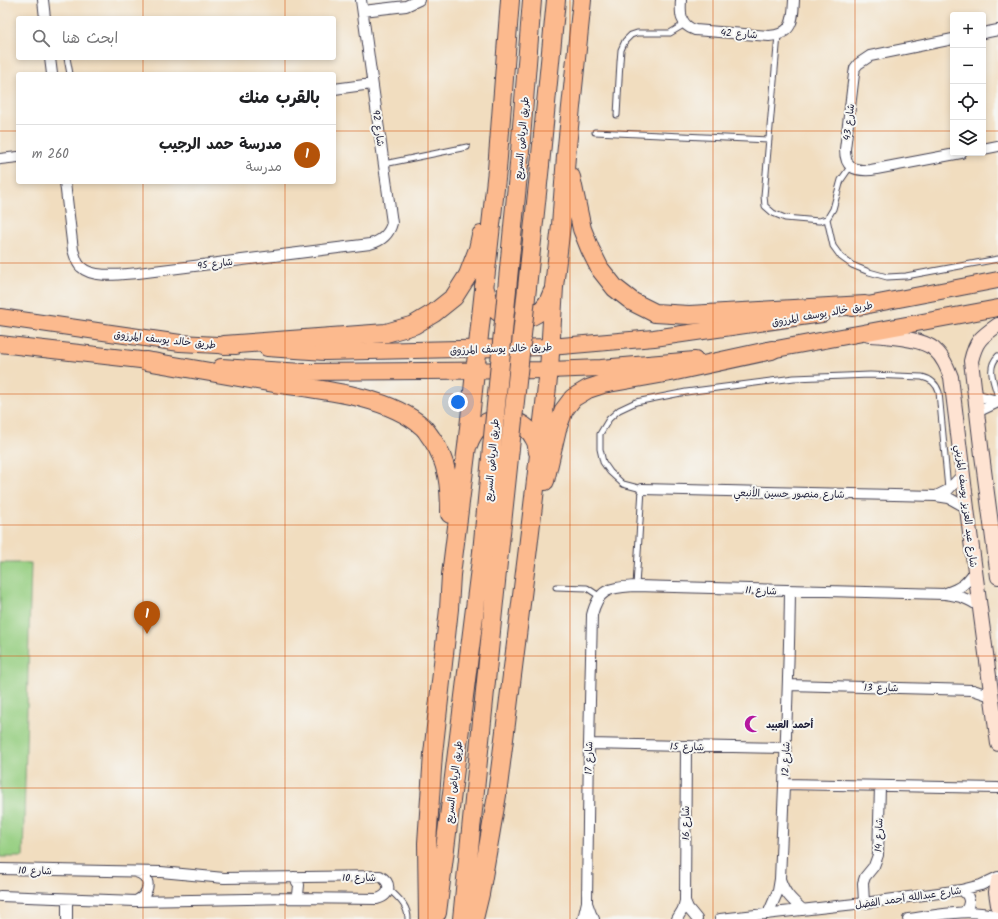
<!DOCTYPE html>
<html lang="ar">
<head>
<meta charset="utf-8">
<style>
  :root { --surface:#fff; --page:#f2f2f2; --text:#202124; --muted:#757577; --line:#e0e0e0; --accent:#b45309 }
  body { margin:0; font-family:Kalam,"Playpen Sans Arabic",sans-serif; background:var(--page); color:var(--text); direction:rtl }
  .controls { position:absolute; right:12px; top:12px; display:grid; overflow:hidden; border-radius:4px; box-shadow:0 2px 6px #0003 }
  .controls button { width:36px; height:36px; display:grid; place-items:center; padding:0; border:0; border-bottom:1px solid var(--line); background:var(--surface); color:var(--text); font:20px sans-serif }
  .you { position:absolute; left:458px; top:402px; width:14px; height:14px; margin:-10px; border:3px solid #fff; border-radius:50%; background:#1a73e8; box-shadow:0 0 0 6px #1a73e833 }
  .badge { display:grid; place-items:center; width:26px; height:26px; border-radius:50%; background:var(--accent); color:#fff; font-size:13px; font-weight:700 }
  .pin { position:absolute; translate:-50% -33px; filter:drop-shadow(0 1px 2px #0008) }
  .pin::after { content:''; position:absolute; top:21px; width:14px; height:12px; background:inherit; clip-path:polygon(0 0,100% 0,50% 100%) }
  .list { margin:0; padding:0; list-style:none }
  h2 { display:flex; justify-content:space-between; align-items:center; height:52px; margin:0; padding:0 16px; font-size:17px }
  h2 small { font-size:13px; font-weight:400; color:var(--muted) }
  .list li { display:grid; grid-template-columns:26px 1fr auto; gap:12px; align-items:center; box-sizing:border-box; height:60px; padding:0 16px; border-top:1px solid var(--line) }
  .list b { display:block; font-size:15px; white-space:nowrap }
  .list p { margin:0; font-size:13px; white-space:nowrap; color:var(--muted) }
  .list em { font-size:13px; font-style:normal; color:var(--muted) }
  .icon { flex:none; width:22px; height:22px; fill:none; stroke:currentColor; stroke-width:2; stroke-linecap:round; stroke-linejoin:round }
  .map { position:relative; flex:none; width:998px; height:919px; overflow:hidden; direction:ltr }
  .search { position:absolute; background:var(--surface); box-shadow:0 2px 6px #0003; left:16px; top:16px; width:320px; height:44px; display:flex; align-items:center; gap:10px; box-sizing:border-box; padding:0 14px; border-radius:4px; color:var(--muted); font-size:15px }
  .panel { position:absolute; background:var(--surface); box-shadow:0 2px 6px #0003; left:16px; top:72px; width:320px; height:112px; border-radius:4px; direction:rtl }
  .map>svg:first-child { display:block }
  .green { fill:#97cf82; stroke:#5c785e }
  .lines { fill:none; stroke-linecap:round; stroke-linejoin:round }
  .lane-casing { stroke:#413e4f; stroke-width:7 }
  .street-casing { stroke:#413e4f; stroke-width:12 }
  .secondary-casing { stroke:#413e4f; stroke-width:16 }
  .primary-casing { stroke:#413e4f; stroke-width:18 }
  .highway-casing { stroke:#413e4f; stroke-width:20 }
  .lane { stroke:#fff; stroke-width:5 }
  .street { stroke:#fff; stroke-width:10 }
  .secondary { stroke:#fee3d2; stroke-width:14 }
  .primary { stroke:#fcba8e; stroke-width:16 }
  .highway { stroke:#fcba8e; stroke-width:18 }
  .highway-bridge-casing { stroke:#413e4f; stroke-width:20; stroke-linecap:butt }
  .highway-bridge { stroke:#fcba8e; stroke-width:18 }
  .grid { fill:none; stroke:#d45411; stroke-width:1; stroke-opacity:0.55 }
  .labels { text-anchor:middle; stroke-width:4; stroke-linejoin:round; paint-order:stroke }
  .street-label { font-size:10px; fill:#22223b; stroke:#f6f6f2 }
  .poi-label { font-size:10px; font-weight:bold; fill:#22223b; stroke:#f6f6f2; text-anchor:start }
</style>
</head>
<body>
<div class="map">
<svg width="998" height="919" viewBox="0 0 998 919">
  <rect width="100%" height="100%" fill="#f6f6f2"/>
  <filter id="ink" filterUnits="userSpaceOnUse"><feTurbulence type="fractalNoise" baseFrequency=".025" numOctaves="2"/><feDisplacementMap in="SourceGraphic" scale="8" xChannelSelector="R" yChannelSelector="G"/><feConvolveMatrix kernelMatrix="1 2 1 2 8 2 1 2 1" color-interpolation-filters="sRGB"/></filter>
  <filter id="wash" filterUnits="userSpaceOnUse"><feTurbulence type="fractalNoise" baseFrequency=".012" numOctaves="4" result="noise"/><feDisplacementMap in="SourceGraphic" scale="16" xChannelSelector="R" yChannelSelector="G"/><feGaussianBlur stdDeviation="0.9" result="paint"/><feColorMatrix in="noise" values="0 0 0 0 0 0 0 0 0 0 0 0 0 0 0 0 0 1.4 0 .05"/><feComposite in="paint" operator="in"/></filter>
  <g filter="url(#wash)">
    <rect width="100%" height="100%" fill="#f1ddbf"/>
    <!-- green -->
    <path class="green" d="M 0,563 L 31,563 L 23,857 L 0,857 Z"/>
  </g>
  <g filter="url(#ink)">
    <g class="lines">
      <!-- lane casing -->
      <g class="lane-casing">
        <path id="lane" d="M 778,35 L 764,196 L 765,206 L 773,213 L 785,218 L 819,221 L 827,219 L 833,209 L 841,180 L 850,167
          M 67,58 L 70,74
          M 617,115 L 620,62 L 621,50 L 625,41 L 631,35 L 637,33 L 670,33 L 685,24
          M 595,132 L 769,140
          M 384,164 L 467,147
          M 827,219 L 833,246 L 841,257 L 852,265 L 869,272 L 887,277 L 906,276 L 998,259
          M 998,356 C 986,368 994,382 998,397
          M 636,586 L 642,489 L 623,484 L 610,472 L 603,462 L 600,449 L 600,434 L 609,419 L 619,410 L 636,402 L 686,392 L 794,378 L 870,375 L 922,377 C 931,379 936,383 939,392 L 948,489
          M 556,587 L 587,588 L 599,596
          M 389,889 C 398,898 408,905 408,919"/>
      </g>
      <!-- street casing -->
      <g class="street-casing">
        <path id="street" d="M 43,0 L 45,18
          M 681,0 C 680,14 680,25 695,30 L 769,36 C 793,34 793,20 794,0
          M 363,11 L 406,6 L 419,0
          M 983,33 L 998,30
          M 953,39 L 870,56 L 858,64 L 855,68 L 854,74 L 845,149 C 845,168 854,171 871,170 L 961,153
          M 50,58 L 52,74
          M 334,89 L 372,84
          M 983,149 L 998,146
          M 0,159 L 18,157
          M 65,182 L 73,250 C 75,255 76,263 81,267 C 93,279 123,274 138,273 L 370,244 C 381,241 389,235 392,223 L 361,0
          M 974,395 L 998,401
          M 977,412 L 998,402
          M 642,489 L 936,496 L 949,498 L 967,508
          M 936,496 L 948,490 L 963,474
          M 946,593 C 961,588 966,584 975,571
          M 789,685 L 973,690 L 991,696
          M 589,744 L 785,748
          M 784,784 L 998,788
          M 0,869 L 161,872 L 224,878 L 380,876 C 392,883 391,895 377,899 L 294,898 L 136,901 L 0,896
          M 136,872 C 153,877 150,894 136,901
          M 294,877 L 299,885 L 298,895 L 294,898
          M 780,879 C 785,894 791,899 803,910
          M 961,890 C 970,895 972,904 964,912
          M 685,901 L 688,908 L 697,919
          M 587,903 L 591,914 L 594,919
          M 864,903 L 863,883 L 865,877 L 874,866 L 878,855 L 880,787
          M 768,914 L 778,891 L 780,879 C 784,783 789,687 790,591
          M 67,919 L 67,899
          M 583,919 L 587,902 L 589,744 L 592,615 C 599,587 611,588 636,586 L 945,594 C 960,596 967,598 980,607
          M 677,919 L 683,909 L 685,901 L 686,746
          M 720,919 L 864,903 L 961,890 L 981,885 L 998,877
          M 908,919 C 939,915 967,908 998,916"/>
      </g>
      <!-- secondary casing -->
      <g class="secondary-casing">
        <path id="secondary" d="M 998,325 C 981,337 976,340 971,361 L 982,455 L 998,577
          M 869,335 C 886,336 923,338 935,350 C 943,357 947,367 951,377 L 970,533 L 998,744
          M 998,881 L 996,892 L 998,905"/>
      </g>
      <!-- primary casing -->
      <g class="primary-casing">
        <path id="primary" d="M 852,308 L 998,280
          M 0,317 L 180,343 L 236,346
          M 0,344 L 158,362
          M 267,348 L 325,352 L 550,347 L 654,338 L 822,314
          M 760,352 L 998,308
          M 221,367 L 304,372 L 549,370 L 601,368 L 695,360"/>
      </g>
      <!-- highway casing -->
      <g class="highway-casing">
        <path id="highway" d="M 519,164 L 532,0
          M 540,165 L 556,0
          M 571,177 L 582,229 L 590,249 L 600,269 L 615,288 L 633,302 L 655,313 L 689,315 L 865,305
          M 484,286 C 487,296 489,304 497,311 C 517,328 545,316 552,293
          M 224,345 L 386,333 L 414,325 L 434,313 L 454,297 L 468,275 L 478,249 L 481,235
          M 146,361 C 189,368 231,376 274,383 C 321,390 387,395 423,427 C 426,430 429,435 432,439 C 448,462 450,487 450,514
          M 468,445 C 471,437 475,429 482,425 C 500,413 526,420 535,440 C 537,443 537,448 538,452
          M 545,481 L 557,429 L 564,410 L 573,398 L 588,389 L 603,384 L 671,372 L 772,350
          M 437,913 L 482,552
          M 428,919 L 427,843 L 433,754 L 449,609 L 451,575 L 467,446 L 497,170 L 510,0
          M 462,919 L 499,552
          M 474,919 L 480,894 L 497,795 L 528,548 L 549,370 L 554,287 L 561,225 L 566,156 L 582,0"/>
      </g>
      <!-- lane -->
      <use href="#lane" class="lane"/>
      <!-- street -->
      <use href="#street" class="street"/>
      <!-- secondary -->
      <use href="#secondary" class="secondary"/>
      <!-- primary -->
      <use href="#primary" class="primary"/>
      <!-- highway -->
      <use href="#highway" class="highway"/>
      <!-- highway-bridge casing -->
      <g class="highway-bridge-casing">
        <path id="highway-bridge" d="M 482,552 L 519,164
          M 499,552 L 540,165"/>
      </g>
      <!-- highway-bridge -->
      <use href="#highway-bridge" class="highway-bridge"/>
    </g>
  </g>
  <!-- grid -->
  <path class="grid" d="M 143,0 L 143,18M 285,0 L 285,18M 428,0 L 428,919M 570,0 L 570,919M 713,0 L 713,919M 855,0 L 855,919M 143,58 L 143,74M 285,58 L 285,74M 0,131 L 18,131M 334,131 L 953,131M 983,131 L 998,131M 143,182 L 143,919M 285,182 L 285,919M 0,263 L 998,263M 0,394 L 998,394M 0,525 L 998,525M 0,656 L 998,656M 0,788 L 998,788"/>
  <!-- icons -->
  <defs>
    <g id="mosque-bare" transform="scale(1.38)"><path d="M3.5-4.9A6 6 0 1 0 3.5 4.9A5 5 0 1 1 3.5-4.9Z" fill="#b5179e" stroke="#f6f6f2" stroke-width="2.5" paint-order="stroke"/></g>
  </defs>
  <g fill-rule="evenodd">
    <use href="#mosque-bare" x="753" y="724"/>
  </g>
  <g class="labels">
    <!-- street labels -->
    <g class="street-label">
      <text transform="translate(739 33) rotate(4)" y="4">شارع 42</text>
      <text transform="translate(848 122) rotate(-83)" y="4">شارع 43</text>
      <text transform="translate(379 128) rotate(82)" y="4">شارع 92</text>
      <text transform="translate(521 138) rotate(-85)" y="4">طريق الرياض السريع</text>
      <text transform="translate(215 263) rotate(-7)" y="4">شارع 95</text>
      <text transform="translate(822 313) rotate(-10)" y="4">طريق خالد يوسف المرزوق</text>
      <text transform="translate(165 339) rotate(6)" y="4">طريق خالد يوسف المرزوق</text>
      <text transform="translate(501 348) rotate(-2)" y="4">طريق خالد يوسف المرزوق</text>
      <text transform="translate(491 460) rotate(-85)" y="4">طريق الرياض السريع</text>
      <text transform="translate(789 493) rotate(1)" y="4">شارع منصور حسين الأنبعي</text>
      <text transform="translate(967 506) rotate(83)" y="4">شارع عبد العزيز يوسف المزيني</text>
      <text transform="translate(761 590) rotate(2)" y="4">شارع 11</text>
      <text transform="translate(881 687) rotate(1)" y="4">شارع 13</text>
      <text transform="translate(687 746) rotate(1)" y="4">شارع 15</text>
      <text transform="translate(588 758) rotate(-89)" y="4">شارع 17</text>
      <text transform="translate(785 759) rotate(-88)" y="4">شارع 12</text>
      <text transform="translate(453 782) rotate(-83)" y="4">طريق الرياض السريع</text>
      <text transform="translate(685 823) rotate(-90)" y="4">شارع 16</text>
      <text transform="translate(878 835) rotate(-88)" y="4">شارع 14</text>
      <text transform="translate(35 870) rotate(1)" y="4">شارع 10</text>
      <text x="359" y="881">شارع 10</text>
      <text transform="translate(908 897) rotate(-8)" y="4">شارع عبدالله أحمد الفضل</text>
    </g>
    <!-- poi labels -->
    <g class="poi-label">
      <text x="766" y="728">أحمد العبيد</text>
    </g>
  </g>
</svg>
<div class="controls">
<button>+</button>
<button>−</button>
<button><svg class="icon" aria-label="locate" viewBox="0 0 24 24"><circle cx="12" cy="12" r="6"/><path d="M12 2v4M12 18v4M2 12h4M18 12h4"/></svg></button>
<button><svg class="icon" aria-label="layers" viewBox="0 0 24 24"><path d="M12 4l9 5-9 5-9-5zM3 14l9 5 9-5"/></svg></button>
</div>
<div class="you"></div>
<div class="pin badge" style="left:147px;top:634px">1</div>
<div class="search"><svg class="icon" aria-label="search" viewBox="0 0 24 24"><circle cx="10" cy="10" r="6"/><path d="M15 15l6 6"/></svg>ابحث هنا</div>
<section class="panel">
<h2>بالقرب منك<small></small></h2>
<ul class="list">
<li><span class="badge">1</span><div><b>مدرسة حمد الرجيب</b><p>مدرسة</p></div><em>260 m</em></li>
</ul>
</section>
</div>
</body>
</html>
